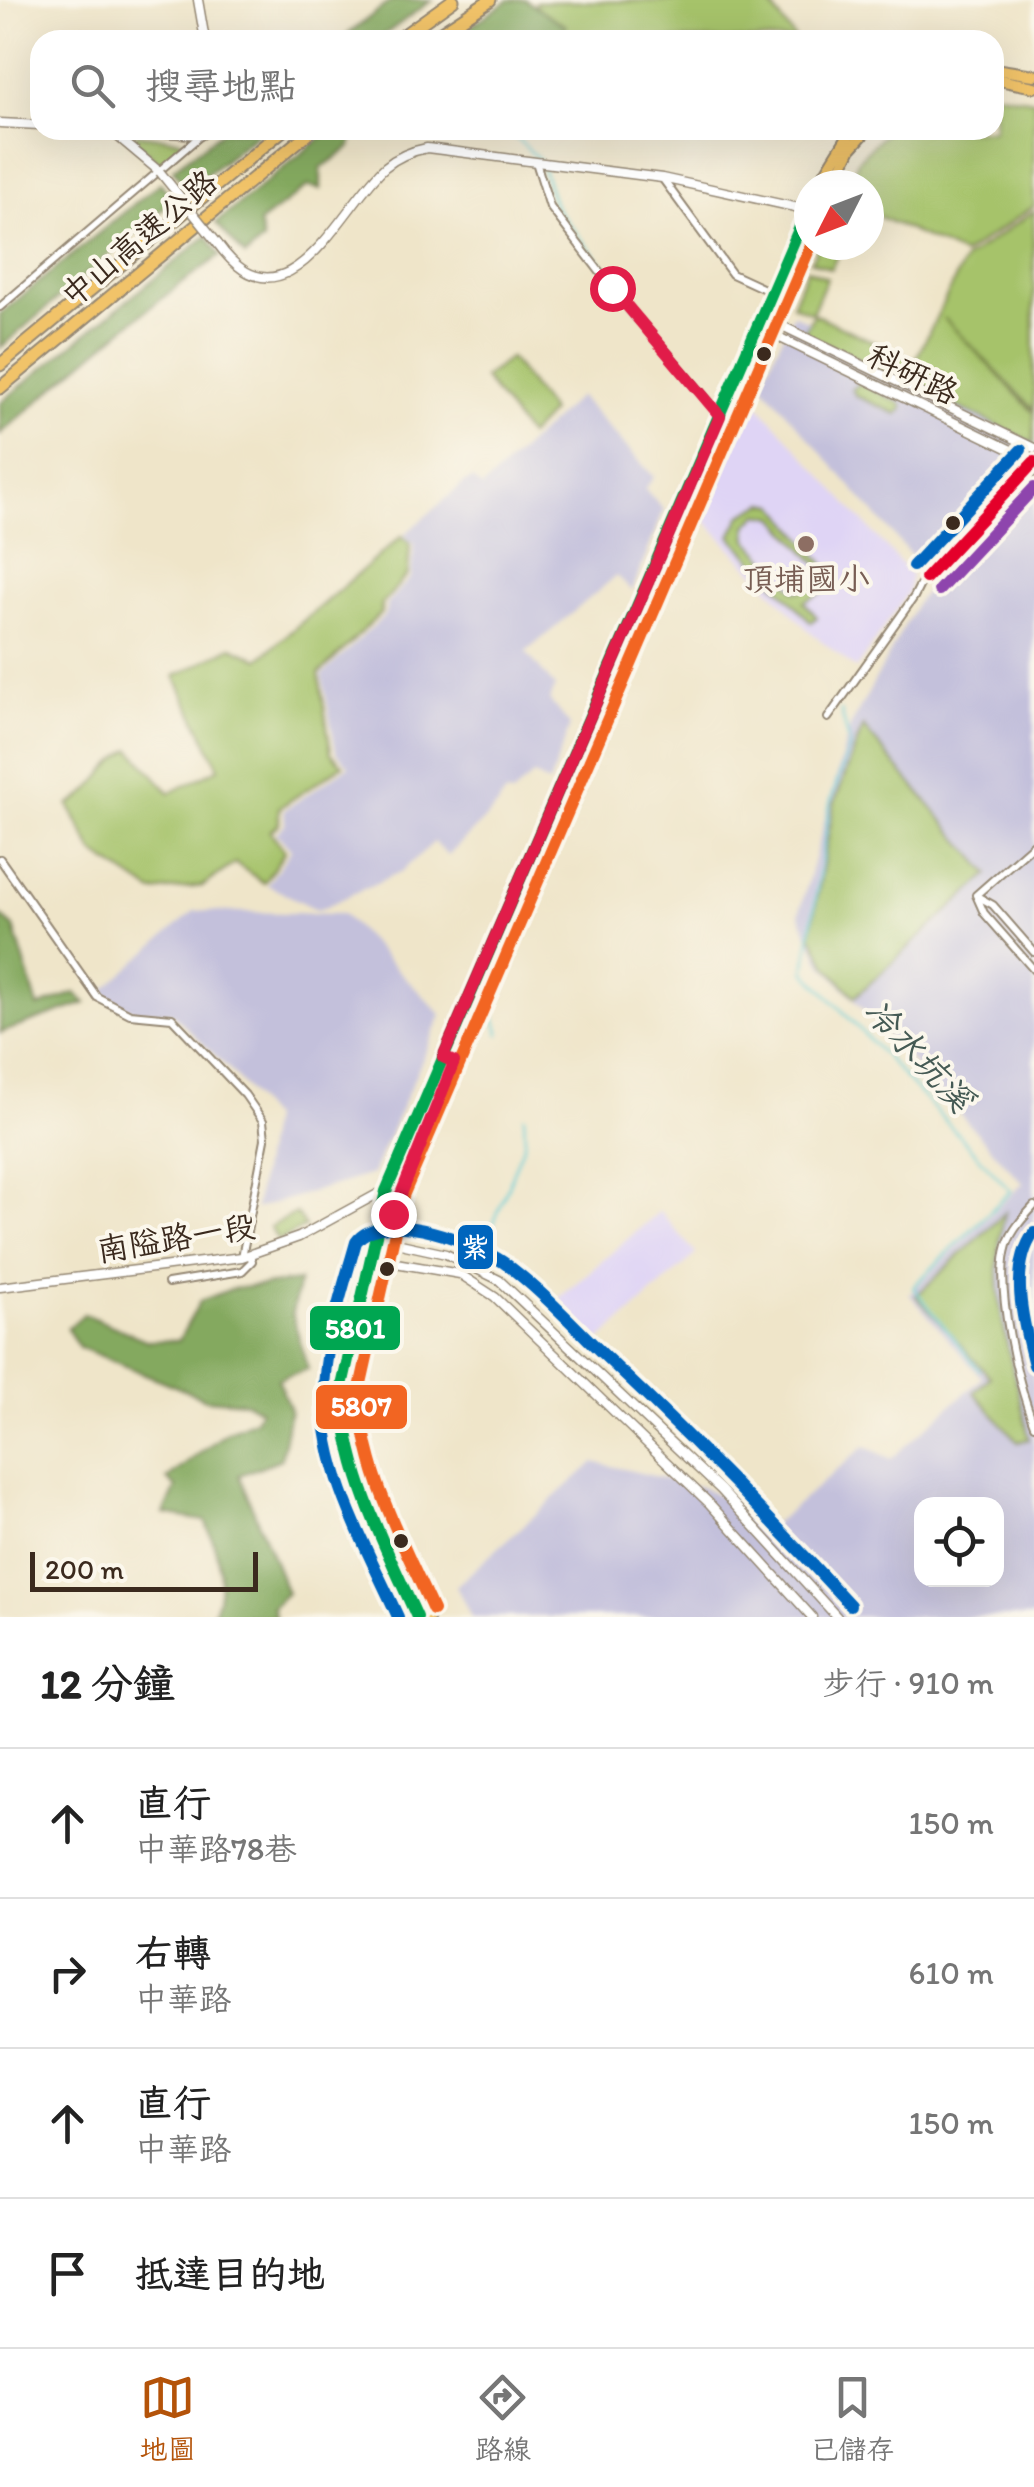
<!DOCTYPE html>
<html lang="zh-TW">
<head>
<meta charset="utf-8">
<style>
  :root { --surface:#fff; --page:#f2f2f2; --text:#222; --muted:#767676; --line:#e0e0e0; --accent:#b45309 }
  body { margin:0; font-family:Itim,"LXGW WenKai TC",sans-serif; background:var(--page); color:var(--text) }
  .controls { position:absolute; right:30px; bottom:30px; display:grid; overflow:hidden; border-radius:20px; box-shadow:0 10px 40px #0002 }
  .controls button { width:90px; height:90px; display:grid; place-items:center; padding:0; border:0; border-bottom:2px solid var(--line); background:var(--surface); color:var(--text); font:50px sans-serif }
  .compass { position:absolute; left:794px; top:170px; width:90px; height:90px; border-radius:50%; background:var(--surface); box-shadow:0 10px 40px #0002; rotate:228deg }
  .scale { position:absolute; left:30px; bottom:25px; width:228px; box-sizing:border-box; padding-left:10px; border:5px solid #3b2a1e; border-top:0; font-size:28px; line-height:35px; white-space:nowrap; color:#3b2a1e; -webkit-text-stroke:8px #fbf7ec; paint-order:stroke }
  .stop { position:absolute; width:30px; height:30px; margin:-22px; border:8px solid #e11d48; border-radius:50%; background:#fff }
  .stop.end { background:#e11d48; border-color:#fff; box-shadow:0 2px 10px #0008 }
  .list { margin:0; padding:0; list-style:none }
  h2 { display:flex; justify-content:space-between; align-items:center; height:130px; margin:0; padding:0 40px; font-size:42px }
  h2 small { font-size:32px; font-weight:400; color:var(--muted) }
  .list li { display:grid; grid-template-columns:65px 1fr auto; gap:30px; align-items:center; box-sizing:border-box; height:150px; padding:0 40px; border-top:2px solid var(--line) }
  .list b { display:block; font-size:38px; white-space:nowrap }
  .list p { margin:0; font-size:32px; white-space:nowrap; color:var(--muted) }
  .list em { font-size:32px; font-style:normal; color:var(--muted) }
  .icon { flex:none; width:55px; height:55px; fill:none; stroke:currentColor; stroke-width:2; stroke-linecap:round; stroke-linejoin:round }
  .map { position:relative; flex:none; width:1034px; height:1617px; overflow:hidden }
  .search { position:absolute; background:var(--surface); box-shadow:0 10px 40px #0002; left:30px; right:30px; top:30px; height:110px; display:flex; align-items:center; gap:25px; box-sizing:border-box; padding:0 35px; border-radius:30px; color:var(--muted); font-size:38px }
  .sheet { height:730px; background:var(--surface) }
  nav { display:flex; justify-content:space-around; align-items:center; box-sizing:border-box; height:140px; border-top:2px solid var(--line); background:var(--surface); font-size:28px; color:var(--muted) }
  nav a { display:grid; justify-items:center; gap:5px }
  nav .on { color:var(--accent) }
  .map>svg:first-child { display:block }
  .built { fill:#dfd4f5 }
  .industrial { fill:#c3c0db; fill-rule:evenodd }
  .green { fill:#a6c36a; stroke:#707644; stroke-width:2.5; fill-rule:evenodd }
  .forest { fill:#84a95e; stroke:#606a3e; stroke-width:2.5 }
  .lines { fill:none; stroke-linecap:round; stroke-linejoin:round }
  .stream { stroke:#5dcad2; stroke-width:2.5 }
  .minor-casing { stroke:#958874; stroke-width:10 }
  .tertiary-casing { stroke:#958874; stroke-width:11 }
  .primary-casing { stroke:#958874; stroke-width:14 }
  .motorway-casing { stroke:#958874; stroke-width:15 }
  .minor { stroke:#fff; stroke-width:6 }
  .tertiary { stroke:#fff; stroke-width:8 }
  .primary { stroke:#f1c369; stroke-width:10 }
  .motorway { stroke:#f1c369; stroke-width:11 }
  .tertiary-bridge-casing { stroke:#958874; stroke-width:11; stroke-linecap:butt }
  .tertiary-bridge { stroke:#fff; stroke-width:8 }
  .bus-1-casing { stroke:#fbf7ec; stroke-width:20 }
  .bus-2-casing { stroke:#fbf7ec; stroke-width:20 }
  .bus-3-casing { stroke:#fbf7ec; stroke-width:20 }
  .bus-4-casing { stroke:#fbf7ec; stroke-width:20 }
  .bus-5-casing { stroke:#fbf7ec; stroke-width:20 }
  .bus-1 { stroke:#00a651; stroke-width:12 }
  .bus-2 { stroke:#f26522; stroke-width:12 }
  .bus-3 { stroke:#0065bd; stroke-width:12 }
  .bus-4 { stroke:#e4002b; stroke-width:12 }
  .bus-5 { stroke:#8e44ad; stroke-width:12 }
  .route { stroke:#e11d48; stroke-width:12 }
  .bus-dot { fill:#3b2a1e; stroke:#fbf7ec; stroke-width:4 }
  .education-dot { fill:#8d6e63; stroke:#fbf7ec; stroke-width:4 }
  .labels { text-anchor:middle; stroke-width:8; stroke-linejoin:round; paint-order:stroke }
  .street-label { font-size:32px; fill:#3b2a1e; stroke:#fbf7ec }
  .education-label { font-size:32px; fill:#785e54; stroke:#fbf7ec }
  .water-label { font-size:35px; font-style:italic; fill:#455a54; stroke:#fbf7ec }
  .line-badge { stroke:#fbf7ec; stroke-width:4 }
  .badge-label { font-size:28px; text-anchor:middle; font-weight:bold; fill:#fff }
</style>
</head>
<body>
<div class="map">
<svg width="1034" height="1617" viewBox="0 0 1034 1617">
  <rect width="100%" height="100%" fill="#fbf7ec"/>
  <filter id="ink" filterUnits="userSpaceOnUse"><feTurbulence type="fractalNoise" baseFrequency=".01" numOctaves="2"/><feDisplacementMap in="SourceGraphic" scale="20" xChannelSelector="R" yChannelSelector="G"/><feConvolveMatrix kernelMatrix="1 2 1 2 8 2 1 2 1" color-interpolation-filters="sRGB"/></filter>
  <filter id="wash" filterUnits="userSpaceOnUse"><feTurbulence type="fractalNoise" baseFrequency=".0048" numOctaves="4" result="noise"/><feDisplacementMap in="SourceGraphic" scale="40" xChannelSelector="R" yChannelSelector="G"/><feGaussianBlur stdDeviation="2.25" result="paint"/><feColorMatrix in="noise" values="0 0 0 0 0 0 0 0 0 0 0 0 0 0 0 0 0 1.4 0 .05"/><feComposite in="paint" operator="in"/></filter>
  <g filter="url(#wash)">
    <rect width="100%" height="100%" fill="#efe5c9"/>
    <!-- built -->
    <path class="built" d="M 756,402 L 911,575 L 908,592 L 856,669 L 809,631 L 699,514 L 748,403 Z
      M 660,1211 L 696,1254 L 593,1347 L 550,1306 Z"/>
    <!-- industrial -->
    <path class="industrial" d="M 793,314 L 1034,432 L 1034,1617 L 471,1617 L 456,1586 L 594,1462 L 704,1488 L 774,1524 L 865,1446 L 891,1459 L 982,1378 L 909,1294 L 1023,1183 L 821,963 L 799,914 L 850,727 L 917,602 L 934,582 L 761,383 ZM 922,1504 L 996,1504 L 996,1580 L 922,1580 Z
      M 579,396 L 654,477 L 645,489 L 664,510 L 632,591 L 616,576 L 526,652 L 555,687 L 550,701 L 570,726 L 549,784 L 533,775 L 512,795 L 504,794 L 498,806 L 448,856 L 434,842 L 402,871 L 318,910 L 267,885 L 291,850 L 276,833 L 285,824 L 284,810 L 349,766 L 336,752 L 322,675 L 385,615 L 387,604 L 411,577 L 414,544 L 404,535 L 464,483 L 473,479 L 482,488 Z
      M 194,911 L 343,914 L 442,1015 L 372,1174 L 255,1209 L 270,1118 L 231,1071 L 172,1013 L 133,1011 L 99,994 Z"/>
    <!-- green -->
    <path class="green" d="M 767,0 L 796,40 L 542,40 L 534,27 L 536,2 Z
      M 994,93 L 1034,100 L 1034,206 L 963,255 L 869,212 L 869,185 L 847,185 L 859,159 L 888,130 L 994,130 Z
      M 136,134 L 180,140 L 184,144 L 162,165 L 134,141 Z
      M 1034,211 L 1034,410 L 944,318 L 1034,413 L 1034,443 L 803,333 L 814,314 L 915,361 L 965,259 Z
      M 818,245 L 842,245 L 831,269 L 811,261 Z
      M 807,269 L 827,278 L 812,313 L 792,305 Z
      M 510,358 L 551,412 L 528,436 L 484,378 Z
      M 859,383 L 902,404 L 903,409 L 897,414 L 856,396 L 852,389 Z
      M 765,503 L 776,505 L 829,570 L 825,591 L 804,602 L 817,617 L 811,622 L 731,536 L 742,515 ZM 759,514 L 775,517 L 821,569 L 814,589 L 795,591 L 748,539 L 747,526 Z
      M 402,536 L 410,543 L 408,574 L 382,604 L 381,613 L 319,674 L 331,753 L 343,765 L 279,808 L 279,824 L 270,831 L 285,851 L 264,883 L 235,863 L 203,886 L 153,892 L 94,853 L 69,805 C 95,792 102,767 131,749 L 170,793 L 219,768 L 175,676 L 232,647 L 259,659 Z
      M 863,727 L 989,874 L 855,997 L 827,966 L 811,934 L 834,804 Z
      M 296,1213 L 305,1227 L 278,1241 L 270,1227 Z
      M 1005,1213 C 984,1292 1014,1363 1029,1439 L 1018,1442 L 974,1392 L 990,1377 L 916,1296 Z"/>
    <!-- forest -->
    <path class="forest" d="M 392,0 L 432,0 L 377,40 L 340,40 Z
      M 509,0 L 525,0 L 566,26 L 555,40 L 450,40 Z
      M 224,130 L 262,130 L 187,190 L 173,169 Z
      M 330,130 L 354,130 L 351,147 L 321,168 L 321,189 L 308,186 L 259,223 L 263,241 L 245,256 L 216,223 Z
      M 160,183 L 174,199 L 0,348 L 0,314 Z
      M 207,236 L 220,256 C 143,308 72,373 0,434 L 0,403 Z
      M 0,915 L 14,927 L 38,1007 L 75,993 L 86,1003 L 0,1033 Z
      M 299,1281 L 292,1313 L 308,1369 L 278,1379 L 290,1410 L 281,1459 L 239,1475 L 287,1593 L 272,1607 L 275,1617 L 211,1617 C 227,1588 219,1551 205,1521 L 164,1514 L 176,1487 L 167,1479 L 228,1431 L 255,1420 L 260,1410 L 245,1402 L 206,1399 L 79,1347 L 67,1329 L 84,1314 L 148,1341 L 179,1340 L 200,1301 L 231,1289 Z"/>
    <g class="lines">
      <!-- stream -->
      <path class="stream" d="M 507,130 L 539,159
        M 542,167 L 555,207 L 642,313
        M 841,711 L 850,745 L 830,803 L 805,971 L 1011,1191 L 913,1287 L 979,1370
        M 491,1007 L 500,1034
        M 487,1241 L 525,1141 L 524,1116"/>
    </g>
  </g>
  <g filter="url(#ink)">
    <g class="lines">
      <!-- minor casing -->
      <g class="minor-casing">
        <path id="minor" d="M 536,162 L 550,207 L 616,293 L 722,417
          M 662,178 L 732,274 L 771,292
          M 0,307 L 200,136
          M 926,578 L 933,577 L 1034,471
          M 828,718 L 914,597 L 927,571 L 1034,462
          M 0,859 L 97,997 L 130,1014 L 172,1018 L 245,1095 L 263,1121 L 265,1139 L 242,1257
          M 976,895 L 984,913 L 1034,970
          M 976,895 L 1034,844
          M 977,896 L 993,905 L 1034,952
          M 1034,1206 C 1023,1218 1012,1230 1007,1245 C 994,1287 1018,1384 1034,1425
          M 168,1283 L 242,1271 L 252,1261 L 250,1255"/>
      </g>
      <!-- tertiary casing -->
      <g class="tertiary-casing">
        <path id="tertiary" d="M 198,0 L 205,40
          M 0,123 L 40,125
          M 110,130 L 160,172
          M 117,130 L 201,135 L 209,130
          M 218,244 C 286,339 341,206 385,167 C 398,156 411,151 427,148 L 662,178 L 808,210
          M 774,322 L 1034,448
          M 770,333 L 1034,461
          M 0,1287 L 242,1257 L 299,1237 L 403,1180
          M 812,1617 L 709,1503 L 495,1297 L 460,1274 L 384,1261 L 372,1249 L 387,1241 L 446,1254 L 499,1280 L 721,1490 L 837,1617"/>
      </g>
      <!-- primary casing -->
      <g class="primary-casing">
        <path id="primary" d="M 994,69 L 1034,75
          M 994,79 L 1034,87
          M 818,185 L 852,130
          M 833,185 L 851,148 L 867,130
          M 417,1617 C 388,1550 337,1459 342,1386 L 386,1191 L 809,206
          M 429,1617 C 404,1558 366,1493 356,1430 C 346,1373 386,1240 403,1180 L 809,239"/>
      </g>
      <!-- motorway casing -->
      <g class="motorway-casing">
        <path id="motorway" d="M 397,40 L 453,0
          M 429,40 L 490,0
          M 0,365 L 283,130
          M 0,388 L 312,130"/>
      </g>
      <!-- minor -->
      <use href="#minor" class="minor"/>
      <!-- tertiary -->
      <use href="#tertiary" class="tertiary"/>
      <!-- primary -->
      <use href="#primary" class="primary"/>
      <!-- motorway -->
      <use href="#motorway" class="motorway"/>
      <!-- tertiary-bridge casing -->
      <g class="tertiary-bridge-casing">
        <path id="tertiary-bridge" d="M 160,172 L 218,244"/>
      </g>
      <!-- tertiary-bridge -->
      <use href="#tertiary-bridge" class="tertiary-bridge"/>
      <!-- bus-1 casing -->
      <g class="bus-1-casing">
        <path id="bus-1" d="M 417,1617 C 383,1542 344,1469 342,1386 L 386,1191 L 809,206"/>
      </g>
      <!-- bus-2 casing -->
      <g class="bus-2-casing">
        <path id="bus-2" d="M 433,1610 C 401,1539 361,1468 360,1388 L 403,1196 L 811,245"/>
      </g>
      <!-- bus-3 casing -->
      <g class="bus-3-casing">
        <path id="bus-3" d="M 913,566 L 1021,450
          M 1034,1233 C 1008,1268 1024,1326 1034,1365
          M 398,1617 C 368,1550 324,1476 324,1400 C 323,1347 342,1292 356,1242 C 384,1205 481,1244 510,1267 C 544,1293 574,1326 605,1356 C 690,1436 771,1519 850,1605"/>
      </g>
      <!-- bus-4 casing -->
      <g class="bus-4-casing">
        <path id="bus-4" d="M 926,578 L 1034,462"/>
      </g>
      <!-- bus-5 casing -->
      <g class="bus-5-casing">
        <path id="bus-5" d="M 939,590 L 1034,488"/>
      </g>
      <!-- bus-1 -->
      <use href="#bus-1" class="bus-1"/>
      <!-- bus-2 -->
      <use href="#bus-2" class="bus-2"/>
      <!-- bus-3 -->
      <use href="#bus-3" class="bus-3"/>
      <!-- bus-4 -->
      <use href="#bus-4" class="bus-4"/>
      <!-- bus-5 -->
      <use href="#bus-5" class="bus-5"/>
    </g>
  </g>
  <g class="lines" filter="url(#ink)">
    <!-- route -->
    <path class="route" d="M 393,1214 L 454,1062 L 443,1057 L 720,416 L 612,288"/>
  </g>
  <!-- markers -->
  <g class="bus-dot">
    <circle cx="764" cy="354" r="9"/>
    <circle cx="953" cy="523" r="9"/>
    <circle cx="387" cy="1269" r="9"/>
    <circle cx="401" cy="1541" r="9"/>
  </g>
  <circle class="education-dot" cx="806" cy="544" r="10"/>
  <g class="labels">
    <!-- street labels -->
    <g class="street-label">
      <text transform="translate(139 238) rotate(-40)" y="11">中山高速公路</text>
      <text transform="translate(913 374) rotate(26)" y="11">科研路</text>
      <text transform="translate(176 1238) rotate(-9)" y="11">南隘路一段</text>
    </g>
    <!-- education labels -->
    <g class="education-label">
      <text x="806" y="590">頂埔國小</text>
    </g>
    <!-- water labels -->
    <g class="water-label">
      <text transform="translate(919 1055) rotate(47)" y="12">冷水坑溪</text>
    </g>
  </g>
  <g class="line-badge">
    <rect x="456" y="1223" width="39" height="48" rx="10" fill="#0065bd"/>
    <rect x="308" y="1304" width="94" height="48" rx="10" fill="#00a651"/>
    <rect x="314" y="1383" width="95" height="48" rx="10" fill="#f26522"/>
  </g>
  <g class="badge-label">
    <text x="475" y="1257">紫</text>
    <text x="355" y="1338">5801</text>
    <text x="361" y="1416">5807</text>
  </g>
</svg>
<div class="controls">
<button><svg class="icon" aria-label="locate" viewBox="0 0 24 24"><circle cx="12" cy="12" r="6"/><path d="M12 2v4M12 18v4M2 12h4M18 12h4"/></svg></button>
</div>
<svg class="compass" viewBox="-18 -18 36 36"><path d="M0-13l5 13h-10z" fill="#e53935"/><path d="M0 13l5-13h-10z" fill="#767676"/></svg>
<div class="scale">200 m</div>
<div class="stop" style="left:612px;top:288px"></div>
<div class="stop end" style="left:393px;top:1214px"></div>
<div class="search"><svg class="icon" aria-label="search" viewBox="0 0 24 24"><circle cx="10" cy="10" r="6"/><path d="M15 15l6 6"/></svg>搜尋地點</div>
</div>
<section class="sheet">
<h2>12 分鐘<small>步行 · 910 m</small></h2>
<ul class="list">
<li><svg class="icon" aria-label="ahead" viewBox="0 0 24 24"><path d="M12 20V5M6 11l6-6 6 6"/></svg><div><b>直行</b><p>中華路78巷</p></div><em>150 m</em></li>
<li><svg class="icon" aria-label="right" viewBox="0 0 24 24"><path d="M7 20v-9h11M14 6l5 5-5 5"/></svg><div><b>右轉</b><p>中華路</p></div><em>610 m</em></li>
<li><svg class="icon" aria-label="ahead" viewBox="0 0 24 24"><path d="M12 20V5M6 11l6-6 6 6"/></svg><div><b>直行</b><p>中華路</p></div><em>150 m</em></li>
<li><svg class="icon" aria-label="arrive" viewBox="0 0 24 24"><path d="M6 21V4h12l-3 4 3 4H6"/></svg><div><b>抵達目的地</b></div></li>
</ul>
</section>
<nav>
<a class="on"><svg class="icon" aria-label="map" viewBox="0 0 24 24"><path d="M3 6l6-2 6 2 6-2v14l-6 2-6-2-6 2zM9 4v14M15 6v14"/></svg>地圖</a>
<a><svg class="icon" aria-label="directions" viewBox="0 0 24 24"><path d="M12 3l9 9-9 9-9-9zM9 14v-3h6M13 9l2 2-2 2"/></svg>路線</a>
<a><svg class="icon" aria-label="saved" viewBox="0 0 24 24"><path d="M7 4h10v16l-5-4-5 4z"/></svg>已儲存</a>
</nav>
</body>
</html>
